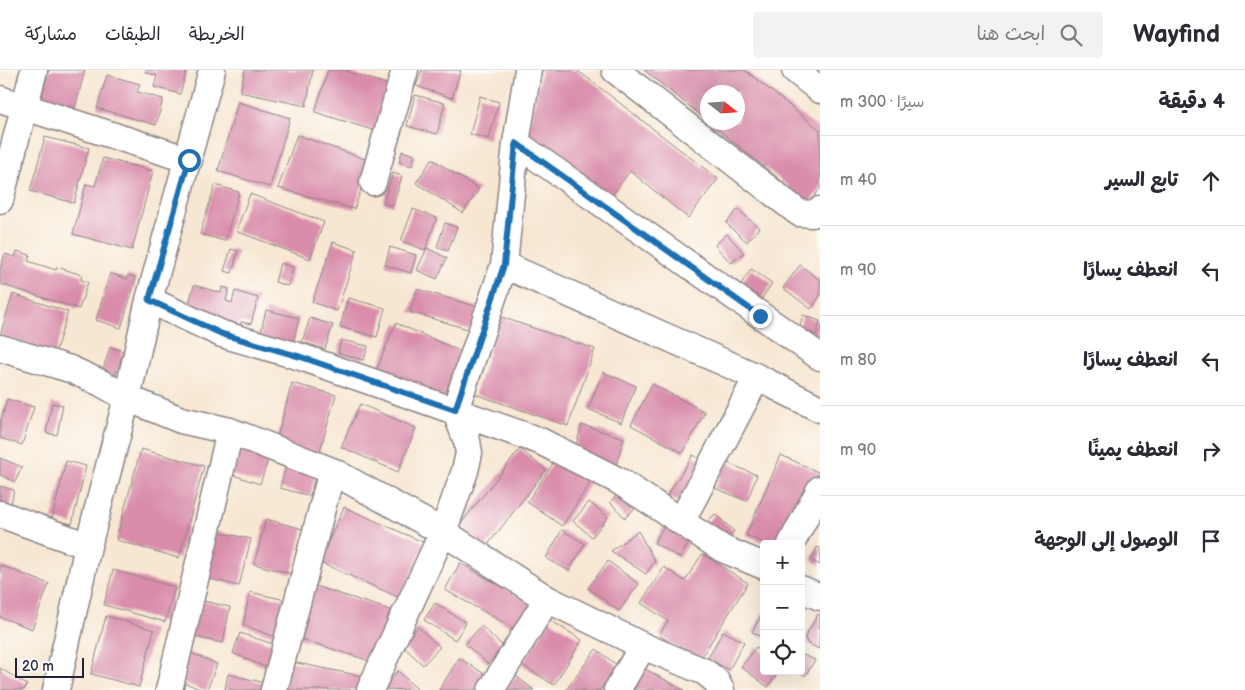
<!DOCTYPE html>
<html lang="ar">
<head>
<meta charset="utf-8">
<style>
  :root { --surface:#fff; --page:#f2f2f3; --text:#2b2b33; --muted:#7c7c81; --line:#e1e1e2 }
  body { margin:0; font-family:"Balsamiq Sans","Playpen Sans Arabic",sans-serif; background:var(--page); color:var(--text); direction:rtl }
  .controls { position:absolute; right:15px; bottom:15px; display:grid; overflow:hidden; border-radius:5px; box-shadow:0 5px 20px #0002 }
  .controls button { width:45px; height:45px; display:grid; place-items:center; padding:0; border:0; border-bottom:1px solid var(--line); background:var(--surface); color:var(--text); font:25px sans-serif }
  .compass { position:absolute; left:700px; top:15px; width:45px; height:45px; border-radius:50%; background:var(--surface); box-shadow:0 5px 20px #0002; rotate:107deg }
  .scale { position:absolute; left:15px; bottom:12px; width:69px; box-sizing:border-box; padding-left:5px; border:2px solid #22223b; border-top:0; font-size:14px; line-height:18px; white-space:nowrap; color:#22223b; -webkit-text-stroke:4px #fdfcf7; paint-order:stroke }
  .stop { position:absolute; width:15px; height:15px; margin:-11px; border:4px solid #1f6fb2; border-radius:50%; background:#fff }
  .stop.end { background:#1f6fb2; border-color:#fff; box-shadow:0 1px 5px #0008 }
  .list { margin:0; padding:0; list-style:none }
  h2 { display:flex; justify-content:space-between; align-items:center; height:65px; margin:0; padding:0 20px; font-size:21px }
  h2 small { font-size:16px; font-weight:400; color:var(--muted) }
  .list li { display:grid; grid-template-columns:32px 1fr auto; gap:15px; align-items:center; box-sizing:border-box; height:90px; padding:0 20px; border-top:1px solid var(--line) }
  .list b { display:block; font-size:19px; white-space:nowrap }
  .list em { font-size:16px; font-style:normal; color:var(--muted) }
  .icon { flex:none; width:28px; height:28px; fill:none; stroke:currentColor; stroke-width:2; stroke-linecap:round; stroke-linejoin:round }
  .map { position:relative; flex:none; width:820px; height:620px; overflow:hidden; direction:ltr }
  header { display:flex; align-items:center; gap:30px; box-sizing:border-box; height:70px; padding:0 25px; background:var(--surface); border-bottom:1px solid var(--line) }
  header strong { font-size:24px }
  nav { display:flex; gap:28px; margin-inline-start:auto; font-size:18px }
  .search { width:350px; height:45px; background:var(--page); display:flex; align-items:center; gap:12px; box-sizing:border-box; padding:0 18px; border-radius:5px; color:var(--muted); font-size:19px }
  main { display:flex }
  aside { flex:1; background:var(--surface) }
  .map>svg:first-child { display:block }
  .building { fill:#d98dab }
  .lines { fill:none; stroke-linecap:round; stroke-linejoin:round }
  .minor-casing { stroke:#8c8486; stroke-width:29 }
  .minor { stroke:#fff; stroke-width:26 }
  .route { stroke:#1f6fb2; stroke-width:6 }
</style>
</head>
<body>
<header>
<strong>Wayfind</strong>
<div class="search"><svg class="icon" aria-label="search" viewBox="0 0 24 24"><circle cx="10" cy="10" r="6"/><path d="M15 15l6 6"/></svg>ابحث هنا</div>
<nav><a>الخريطة</a><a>الطبقات</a><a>مشاركة</a></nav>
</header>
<main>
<aside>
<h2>4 دقيقة<small>سيرًا · 300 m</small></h2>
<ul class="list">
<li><svg class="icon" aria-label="ahead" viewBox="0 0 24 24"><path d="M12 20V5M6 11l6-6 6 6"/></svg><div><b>تابع السير</b></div><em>40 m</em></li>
<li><svg class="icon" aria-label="left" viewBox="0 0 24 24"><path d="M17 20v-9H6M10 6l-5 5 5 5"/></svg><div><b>انعطف يسارًا</b></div><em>90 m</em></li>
<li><svg class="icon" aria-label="left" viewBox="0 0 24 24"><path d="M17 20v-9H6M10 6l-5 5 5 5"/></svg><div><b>انعطف يسارًا</b></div><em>80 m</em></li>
<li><svg class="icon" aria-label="right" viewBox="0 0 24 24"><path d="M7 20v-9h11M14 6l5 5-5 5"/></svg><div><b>انعطف يمينًا</b></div><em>90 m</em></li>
<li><svg class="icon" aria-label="arrive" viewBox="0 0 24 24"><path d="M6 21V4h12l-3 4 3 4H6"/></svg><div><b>الوصول إلى الوجهة</b></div></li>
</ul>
</aside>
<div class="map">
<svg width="820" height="620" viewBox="0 0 820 620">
  <rect width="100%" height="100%" fill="#fdfcf7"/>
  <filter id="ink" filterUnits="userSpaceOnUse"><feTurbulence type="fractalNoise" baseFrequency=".02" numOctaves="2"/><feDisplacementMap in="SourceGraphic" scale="10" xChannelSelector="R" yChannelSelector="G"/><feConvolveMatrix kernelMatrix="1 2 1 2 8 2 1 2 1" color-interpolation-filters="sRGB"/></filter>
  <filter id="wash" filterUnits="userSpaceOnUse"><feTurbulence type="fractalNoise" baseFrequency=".0096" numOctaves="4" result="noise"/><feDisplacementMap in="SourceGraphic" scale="20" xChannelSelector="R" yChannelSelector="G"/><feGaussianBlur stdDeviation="1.12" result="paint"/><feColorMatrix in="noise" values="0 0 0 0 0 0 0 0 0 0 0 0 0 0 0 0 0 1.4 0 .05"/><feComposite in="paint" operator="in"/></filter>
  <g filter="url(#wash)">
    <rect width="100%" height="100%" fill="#f7e6d1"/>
    <g id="blocks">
      <!-- building -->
      <path class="building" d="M 49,0 L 85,0 L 75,38 L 41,29 Z
        M 146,0 L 187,0 L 180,24 L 154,17 L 157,6 L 145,2 Z
        M 245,0 L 313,0 L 306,36 L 240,22 Z
        M 328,0 L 349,0 L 348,2 L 395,17 L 382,63 L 315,42 Z
        M 422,0 L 461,0 L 452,28 L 416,16 Z
        M 542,0 L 577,0 L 718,109 L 688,148 L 630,101 L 611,127 L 527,66 Z
        M 644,0 L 745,0 L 820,60 L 820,119 L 809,133 L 709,52 L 738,52 L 738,22 L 708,22 L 708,51 Z
        M 107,5 L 140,14 L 137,22 L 163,29 L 156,55 L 97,38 Z
        M 415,25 L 445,33 L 437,64 L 407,56 Z
        M 480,26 L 499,32 L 489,69 L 470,64 Z
        M 238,32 L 290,48 L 270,117 L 218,101 Z
        M 297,65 L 371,91 L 354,139 L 278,118 Z
        M 45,67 L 89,78 L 74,133 L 30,121 Z
        M 402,81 L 415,85 L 412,96 L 399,92 Z
        M 103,88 L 153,101 L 132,180 L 73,164 L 86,114 L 95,116 Z
        M 432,89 L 479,119 L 463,143 L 416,113 Z
        M 393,103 L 402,106 L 393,136 L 383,133 Z
        M 215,115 L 239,122 L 225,171 L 200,164 Z
        M 250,124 L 324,152 L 310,189 L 236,161 Z
        M 413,139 L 437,148 L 425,180 L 401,171 Z
        M 738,139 L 759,158 L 747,172 L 726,153 Z
        M 445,153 L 457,157 L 448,181 L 437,177 Z
        M 727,164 L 744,183 L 731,193 L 715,175 Z
        M 333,172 L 357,180 L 337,241 L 312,232 Z
        M 390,177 L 416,185 L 411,203 L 385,195 Z
        M 427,178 L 447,188 L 437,209 L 417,200 Z
        M 231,179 L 238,181 L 232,203 L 224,201 Z
        M 17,181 L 30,185 L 28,191 L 56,200 L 57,197 L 82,205 L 81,210 L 88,212 L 79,239 L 0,214 L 0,199 L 5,184 L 15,187 Z
        M 280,193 L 293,197 L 288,216 L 275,212 Z
        M 800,195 L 820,210 L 820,226 L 811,239 L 783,218 Z
        M 751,199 L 772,213 L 755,239 L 734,225 Z
        M 110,203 L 127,209 L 128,205 L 136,208 L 121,258 L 96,250 Z
        M 194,215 L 221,223 L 222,217 L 229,219 L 226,231 L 232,233 L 235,221 L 258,228 L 251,254 L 241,252 L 240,255 L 229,251 L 227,260 L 188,238 Z
        M 417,219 L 478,237 L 471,260 L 410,242 Z
        M 13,224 L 68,242 L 55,283 L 0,265 Z
        M 348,228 L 385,238 L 377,267 L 340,257 Z
        M 266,240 L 299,248 L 291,282 L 258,274 Z
        M 803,245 L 820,251 L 816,265 L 799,258 Z
        M 501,247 L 595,279 L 568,356 L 475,324 Z
        M 310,248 L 333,255 L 325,279 L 302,272 Z
        M 396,253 L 462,282 L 441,332 L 375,303 Z
        M 341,270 L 368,276 L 364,290 L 338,283 Z
        M 110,277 L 123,281 L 115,307 L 102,303 Z
        M 603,302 L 636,316 L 621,353 L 588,339 Z
        M 292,313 L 336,325 L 318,387 L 275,375 Z
        M 652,314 L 705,342 L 683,383 L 631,355 Z
        M 7,329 L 34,337 L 22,375 L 0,368 L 0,353 Z
        M 52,333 L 63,335 L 57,365 L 46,363 Z
        M 360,334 L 416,358 L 398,402 L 341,377 Z
        M 582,355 L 624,368 L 616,395 L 574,382 Z
        M 236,375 L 269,387 L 260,414 L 227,403 Z
        M 141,379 L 204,396 L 179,488 L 116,470 Z
        M 520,379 L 546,400 L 486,477 L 459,456 Z
        M 560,383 L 595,406 L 562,456 L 527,432 Z
        M 693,385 L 705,392 L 680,433 L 667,426 Z
        M 781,385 L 820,403 L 789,474 L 766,474 L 746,465 Z
        M 0,388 L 22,397 L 15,412 L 0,405 Z
        M 66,391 L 86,396 L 72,454 L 52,449 Z
        M 725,392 L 757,405 L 747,431 L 715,418 Z
        M 286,395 L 316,403 L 310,426 L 280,418 Z
        M 0,416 L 14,420 L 10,438 L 0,436 Z
        M 623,419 L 639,434 L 625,448 L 610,432 Z
        M 589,432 L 608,447 L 592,467 L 573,451 Z
        M 344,437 L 425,473 L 400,528 L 319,492 Z
        M 715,444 L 734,461 L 723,472 L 705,454 Z
        M 266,449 L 303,459 L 292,504 L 254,494 Z
        M 664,456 L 690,471 L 680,488 L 654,473 Z
        M 562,460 L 585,474 L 569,501 L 546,488 Z
        M 214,461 L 251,469 L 239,516 L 202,507 Z
        M 638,461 L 655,491 L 646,504 L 611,481 Z
        M 817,477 L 820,478 L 820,495 L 811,490 Z
        M 702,484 L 748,513 L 699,591 L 659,565 L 668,551 L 641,533 L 664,497 L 685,511 Z
        M 608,491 L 639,514 L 619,541 L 588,518 Z
        M 460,493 L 532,534 L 517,560 L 445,520 Z
        M 0,495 L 49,514 L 32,559 L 0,547 Z
        M 113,500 L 175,517 L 165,552 L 104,535 Z
        M 312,515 L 390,540 L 373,592 L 295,567 Z
        M 250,522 L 290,531 L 281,569 L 243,555 Z
        M 199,530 L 230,537 L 223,573 L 191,566 Z
        M 435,533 L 466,553 L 455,570 L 424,550 Z
        M 764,540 L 764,568 L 752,562 Z
        M 818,544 L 820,545 L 819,579 L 807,573 L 805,567 Z
        M 106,546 L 154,560 L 139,617 L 91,604 Z
        M 550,550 L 582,570 L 554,615 L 522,595 Z
        M 481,556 L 503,576 L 488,594 L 465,574 Z
        M 418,557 L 440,577 L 423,595 L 402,575 Z
        M 723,561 L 744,572 L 729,600 L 708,588 Z
        M 240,563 L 276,575 L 267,598 L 233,583 Z
        M 756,577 L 764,582 L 764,601 L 779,601 L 768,617 L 741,597 Z
        M 596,579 L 618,596 L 600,620 L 566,620 Z
        M 189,582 L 217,594 L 207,620 L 202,620 L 178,610 Z
        M 801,584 L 815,590 L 805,606 L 801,603 Z
        M 459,588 L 488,606 L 479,620 L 439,620 Z
        M 287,591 L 367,607 L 360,620 L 278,620 Z
        M 0,598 L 27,615 L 24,620 L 0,620 Z
        M 645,599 L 684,620 L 634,620 Z
        M 398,601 L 417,619 L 416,620 L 381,619 Z
        M 228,604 L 265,613 L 263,620 L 225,620 Z
        M 516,606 L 534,620 L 505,620 Z"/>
    </g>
  </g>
  <g filter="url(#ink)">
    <use href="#blocks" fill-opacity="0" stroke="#8c8486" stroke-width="1"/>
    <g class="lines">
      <!-- minor casing -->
      <g class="minor-casing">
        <path id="minor" d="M 528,0 L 516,73 L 504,195 L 757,307 L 820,339
          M 615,0 L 799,143 L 812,144 L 820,140
          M 795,0 L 820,20
          M 0,29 L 189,90
          M 516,73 L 820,287
          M 373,112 L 405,0
          M 0,130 L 34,0
          M 149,230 L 222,264 L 301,287 L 540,371 L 619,411 L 723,479 L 764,496
          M 0,278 L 70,299 L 101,313 L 127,328 L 181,350 L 230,361 L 332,401 L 443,462 L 547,529 L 643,576 L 705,602 L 716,611 L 721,620
          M 0,444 L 88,476
          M 681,452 L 757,307
          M 791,474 L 820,419
          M 801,519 L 820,527
          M 56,620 L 88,476 L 127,328 L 149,230 L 212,0
          M 169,620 L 230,361
          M 274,620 L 332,401
          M 370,620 L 443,462 L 465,401 L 469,383 L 467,371 L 455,340 L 504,195
          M 491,620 L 547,529
          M 617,620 L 643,576"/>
      </g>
      <!-- minor -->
      <use href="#minor" class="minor"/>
    </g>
  </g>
  <g class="lines" filter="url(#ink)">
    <!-- route -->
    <path class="route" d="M 189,90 L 149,230 L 222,264 L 301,287 L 455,340 L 504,195 L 516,73 L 760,246"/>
  </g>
</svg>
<div class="controls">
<button>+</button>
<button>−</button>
<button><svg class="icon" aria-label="locate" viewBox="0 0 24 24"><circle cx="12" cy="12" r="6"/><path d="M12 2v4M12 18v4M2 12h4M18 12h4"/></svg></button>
</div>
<svg class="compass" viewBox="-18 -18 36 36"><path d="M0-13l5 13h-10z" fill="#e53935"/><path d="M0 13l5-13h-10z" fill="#7c7c81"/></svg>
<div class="scale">20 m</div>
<div class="stop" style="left:189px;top:90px"></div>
<div class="stop end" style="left:760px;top:246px"></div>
</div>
</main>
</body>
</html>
